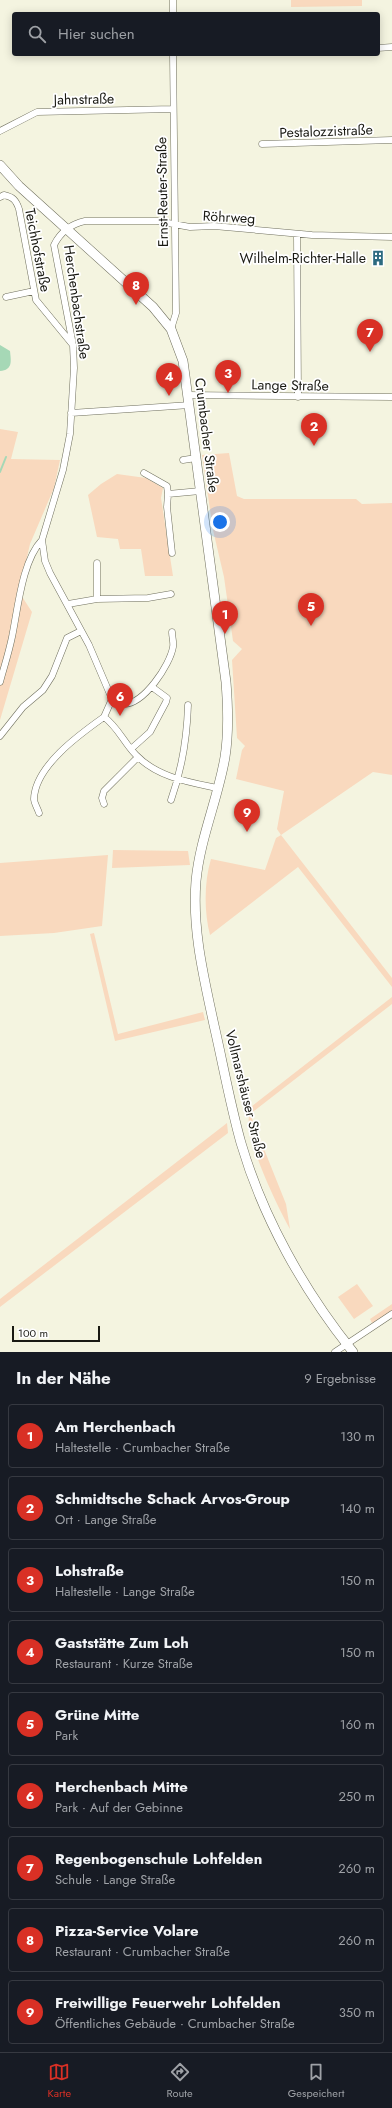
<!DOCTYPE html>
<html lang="de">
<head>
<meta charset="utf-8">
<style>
  :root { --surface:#171b24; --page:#242831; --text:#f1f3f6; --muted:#9ea1a6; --line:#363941; --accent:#d93025 }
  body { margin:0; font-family:Jost,sans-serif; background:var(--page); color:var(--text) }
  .scale { position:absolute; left:12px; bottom:10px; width:88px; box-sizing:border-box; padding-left:4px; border:2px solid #191912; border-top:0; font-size:11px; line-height:14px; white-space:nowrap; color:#191912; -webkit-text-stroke:3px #fff; paint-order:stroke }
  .you { position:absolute; left:220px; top:522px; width:14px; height:14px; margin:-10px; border:3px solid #fff; border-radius:50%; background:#1a73e8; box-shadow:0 0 0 6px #1a73e833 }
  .badge { display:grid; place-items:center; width:26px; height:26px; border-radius:50%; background:var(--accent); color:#fff; font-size:13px; font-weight:700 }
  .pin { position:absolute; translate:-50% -33px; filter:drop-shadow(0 1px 2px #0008) }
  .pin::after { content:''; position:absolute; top:21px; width:14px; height:12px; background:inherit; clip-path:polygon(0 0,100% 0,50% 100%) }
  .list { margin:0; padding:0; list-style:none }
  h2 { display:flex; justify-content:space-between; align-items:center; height:52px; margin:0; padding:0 16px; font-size:17px }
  h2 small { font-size:13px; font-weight:400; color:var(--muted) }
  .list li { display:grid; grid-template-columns:26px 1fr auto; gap:12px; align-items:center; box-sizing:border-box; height:64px; margin:0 8px 8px; padding:0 8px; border:1px solid var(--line); border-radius:4px }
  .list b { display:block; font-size:15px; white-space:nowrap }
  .list p { margin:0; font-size:13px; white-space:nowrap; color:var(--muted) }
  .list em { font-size:13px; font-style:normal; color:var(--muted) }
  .icon { flex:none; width:22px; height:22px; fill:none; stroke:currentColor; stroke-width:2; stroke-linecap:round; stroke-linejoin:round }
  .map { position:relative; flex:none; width:392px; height:1352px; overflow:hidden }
  .search { position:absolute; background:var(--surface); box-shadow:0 2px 10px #0003; left:12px; right:12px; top:12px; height:44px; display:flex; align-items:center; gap:10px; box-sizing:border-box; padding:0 14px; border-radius:4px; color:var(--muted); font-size:15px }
  .sheet { height:700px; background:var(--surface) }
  nav { display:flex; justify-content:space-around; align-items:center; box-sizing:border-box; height:56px; border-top:1px solid var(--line); background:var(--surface); font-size:11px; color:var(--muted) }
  nav a { display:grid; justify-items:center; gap:2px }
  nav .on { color:var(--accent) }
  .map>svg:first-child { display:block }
  .green { fill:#f9d9be }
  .water { fill:#a6d8b6 }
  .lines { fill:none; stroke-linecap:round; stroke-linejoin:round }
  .stream { stroke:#a6d8b6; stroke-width:2 }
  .street-casing { stroke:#6f6f5d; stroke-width:7 }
  .secondary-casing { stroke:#6f6f5d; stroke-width:10 }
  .street { stroke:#fff; stroke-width:6 }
  .secondary { stroke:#fff; stroke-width:9 }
  .labels { text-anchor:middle; stroke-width:3.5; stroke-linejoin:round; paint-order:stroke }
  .street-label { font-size:14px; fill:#191912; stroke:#fff }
  .poi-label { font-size:14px; fill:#191912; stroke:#fff; text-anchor:end }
</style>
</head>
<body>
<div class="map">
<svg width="392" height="1352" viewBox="0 0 392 1352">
  <rect width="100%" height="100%" fill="#f4f4e0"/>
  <!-- green -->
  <path class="green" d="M 291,0 L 362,0 L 362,6 L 291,7 Z
    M 0,429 L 18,432 L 11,459 L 60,460 L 54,488 L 30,544 L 19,592 L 32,612 L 0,720 Z
    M 229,453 L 237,496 L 244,499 L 356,499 L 362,504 L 392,503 L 392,775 L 373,772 L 281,835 L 392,978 L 392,987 L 298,867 L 210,935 C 204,912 204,882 211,859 L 265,870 L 276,838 L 281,835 L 277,829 L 284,791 L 236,779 L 242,750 L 245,746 L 237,738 L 232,660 L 242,649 L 233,641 L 224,577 L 213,530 L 202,455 Z
    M 117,474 L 146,478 L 163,488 L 161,498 L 173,576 L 145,576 L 141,549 L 120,549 L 118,539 L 97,537 L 88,495 L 101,484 Z
    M 113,850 L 188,851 L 190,865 L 112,868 Z
    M 108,855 L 102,926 L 54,933 L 0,936 L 0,863 Z
    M 94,933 L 118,1034 L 203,1012 L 205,1020 L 115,1041 L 90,934 Z
    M 392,997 L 392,1004 L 250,1114 L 286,1204 L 290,1229 C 279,1210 241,1132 250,1114 L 247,1110 Z
    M 227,1123 L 228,1133 L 0,1307 L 0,1299 Z
    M 357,1284 L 373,1306 L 354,1319 L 338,1297 Z
    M 392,1304 L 392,1317 L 375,1329 L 370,1319 Z"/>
  <!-- water -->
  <path class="water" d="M 0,345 L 10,351 C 11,361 13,370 0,371 Z"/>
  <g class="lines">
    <!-- stream -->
    <path class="stream" d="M 0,472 L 6,457"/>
    <!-- street casing -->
    <g class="street-casing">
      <path id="street" d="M 173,0 L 173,14
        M 378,48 L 392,47
        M 0,131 L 37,112 L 173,109
        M 262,144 L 392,140
        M 0,197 L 4,195 C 13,197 16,200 19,209 L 36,300 L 73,345
        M 297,234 L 298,397
        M 6,297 L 34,291
        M 171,329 L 176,313 L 173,54
        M 188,395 L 392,397
        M 71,413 L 190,405
        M 183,460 L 196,458
        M 144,473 L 167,486 L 168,494
        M 42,540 L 45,561 L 50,573 L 89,645 L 112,699 L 104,717
        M 172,553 L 167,507 L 168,494 L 200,491
        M 97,563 L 97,599
        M 68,604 L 97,599 L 148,598 L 171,594
        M 0,682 C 4,667 9,652 12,637 C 18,608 22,561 42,540 L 63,470 L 70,434 L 74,368 L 73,345 L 54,245 C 61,231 71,224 85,221 L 157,221 L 190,227 L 214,226 L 312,235 L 392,237
        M 112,699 C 116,701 121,704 124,704 C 144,704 170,665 173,647 C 174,643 172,637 172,632
        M 104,717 C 118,727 124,743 136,755 C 157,777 188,782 217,788
        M 0,736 L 23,707 L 43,690 L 52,676 L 67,638 L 81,631
        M 131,749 L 150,732 L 166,702 L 167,698 L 152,687
        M 171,800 C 182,769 187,738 188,705
        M 104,804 L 102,798 L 104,791 L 138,757
        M 39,813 C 38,809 34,803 34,799 C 35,766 80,734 104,717
        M 335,1352 L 392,1314"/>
    </g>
    <!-- secondary casing -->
    <g class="secondary-casing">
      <path id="secondary" d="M 0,165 L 19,186 L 153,307 L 171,329 L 183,361 L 226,682 C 228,707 229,732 225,757 C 218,799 200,838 196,881 C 192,930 204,978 214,1025 C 223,1064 230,1104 241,1143 C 263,1218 304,1291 353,1352"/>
    </g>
    <!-- street -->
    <use href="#street" class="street"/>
    <!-- secondary -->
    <use href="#secondary" class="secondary"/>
  </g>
  <!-- icons -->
  <defs>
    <g id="building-bare" transform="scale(1.2)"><path d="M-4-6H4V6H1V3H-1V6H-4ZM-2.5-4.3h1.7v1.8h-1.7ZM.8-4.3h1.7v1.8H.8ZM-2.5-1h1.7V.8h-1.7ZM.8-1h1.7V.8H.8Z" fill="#2c6a80" stroke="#fff" stroke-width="2.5" paint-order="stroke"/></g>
  </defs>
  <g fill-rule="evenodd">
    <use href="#building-bare" x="378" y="258"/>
  </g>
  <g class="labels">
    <!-- street labels -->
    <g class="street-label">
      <text transform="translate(84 99) rotate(-1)" y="5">Jahnstraße</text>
      <text transform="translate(326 131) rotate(-2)" y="5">Pestalozzistraße</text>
      <text transform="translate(162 192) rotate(-91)" y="5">Ernst-Reuter-Straße</text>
      <text transform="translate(229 217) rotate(3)" y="5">Röhrweg</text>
      <text transform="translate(38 250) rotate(79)" y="5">Teichhofstraße</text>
      <text transform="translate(77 302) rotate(82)" y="5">Herchenbachstraße</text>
      <text transform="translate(290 385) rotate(1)" y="5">Lange Straße</text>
      <text transform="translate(207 435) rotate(83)" y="5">Crumbacher Straße</text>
      <text transform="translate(246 1094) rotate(76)" y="5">Vollmarshäuser Straße</text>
    </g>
    <!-- poi labels -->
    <g class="poi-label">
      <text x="366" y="263">Wilhelm-Richter-Halle</text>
    </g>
  </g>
</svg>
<div class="scale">100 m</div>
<div class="you"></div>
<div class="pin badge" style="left:225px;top:634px">1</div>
<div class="pin badge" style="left:314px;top:446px">2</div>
<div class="pin badge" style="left:228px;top:393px">3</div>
<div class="pin badge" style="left:169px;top:396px">4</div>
<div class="pin badge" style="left:311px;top:626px">5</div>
<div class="pin badge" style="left:120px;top:716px">6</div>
<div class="pin badge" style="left:370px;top:352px">7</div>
<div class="pin badge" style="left:136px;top:305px">8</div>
<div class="pin badge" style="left:247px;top:832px">9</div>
<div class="search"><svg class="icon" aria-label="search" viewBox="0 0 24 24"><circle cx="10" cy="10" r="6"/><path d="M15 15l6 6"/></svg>Hier suchen</div>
</div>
<section class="sheet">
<h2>In der Nähe<small>9 Ergebnisse</small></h2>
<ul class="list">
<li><span class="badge">1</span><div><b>Am Herchenbach</b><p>Haltestelle · Crumbacher Straße</p></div><em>130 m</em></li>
<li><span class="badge">2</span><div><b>Schmidtsche Schack Arvos-Group</b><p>Ort · Lange Straße</p></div><em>140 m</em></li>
<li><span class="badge">3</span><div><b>Lohstraße</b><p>Haltestelle · Lange Straße</p></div><em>150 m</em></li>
<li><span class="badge">4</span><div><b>Gaststätte Zum Loh</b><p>Restaurant · Kurze Straße</p></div><em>150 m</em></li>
<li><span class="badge">5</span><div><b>Grüne Mitte</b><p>Park</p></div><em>160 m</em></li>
<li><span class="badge">6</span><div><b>Herchenbach Mitte</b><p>Park · Auf der Gebinne</p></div><em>250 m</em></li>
<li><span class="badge">7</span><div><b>Regenbogenschule Lohfelden</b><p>Schule · Lange Straße</p></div><em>260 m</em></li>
<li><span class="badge">8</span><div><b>Pizza-Service Volare</b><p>Restaurant · Crumbacher Straße</p></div><em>260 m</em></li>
<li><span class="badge">9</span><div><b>Freiwillige Feuerwehr Lohfelden</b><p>Öffentliches Gebäude · Crumbacher Straße</p></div><em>350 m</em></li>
</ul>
</section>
<nav>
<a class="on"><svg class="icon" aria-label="map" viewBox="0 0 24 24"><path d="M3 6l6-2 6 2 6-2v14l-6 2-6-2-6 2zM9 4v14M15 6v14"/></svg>Karte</a>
<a><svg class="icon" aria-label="directions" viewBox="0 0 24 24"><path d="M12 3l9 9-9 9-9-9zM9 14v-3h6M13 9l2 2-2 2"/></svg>Route</a>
<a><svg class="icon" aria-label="saved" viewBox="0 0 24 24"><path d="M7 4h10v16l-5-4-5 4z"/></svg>Gespeichert</a>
</nav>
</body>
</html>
